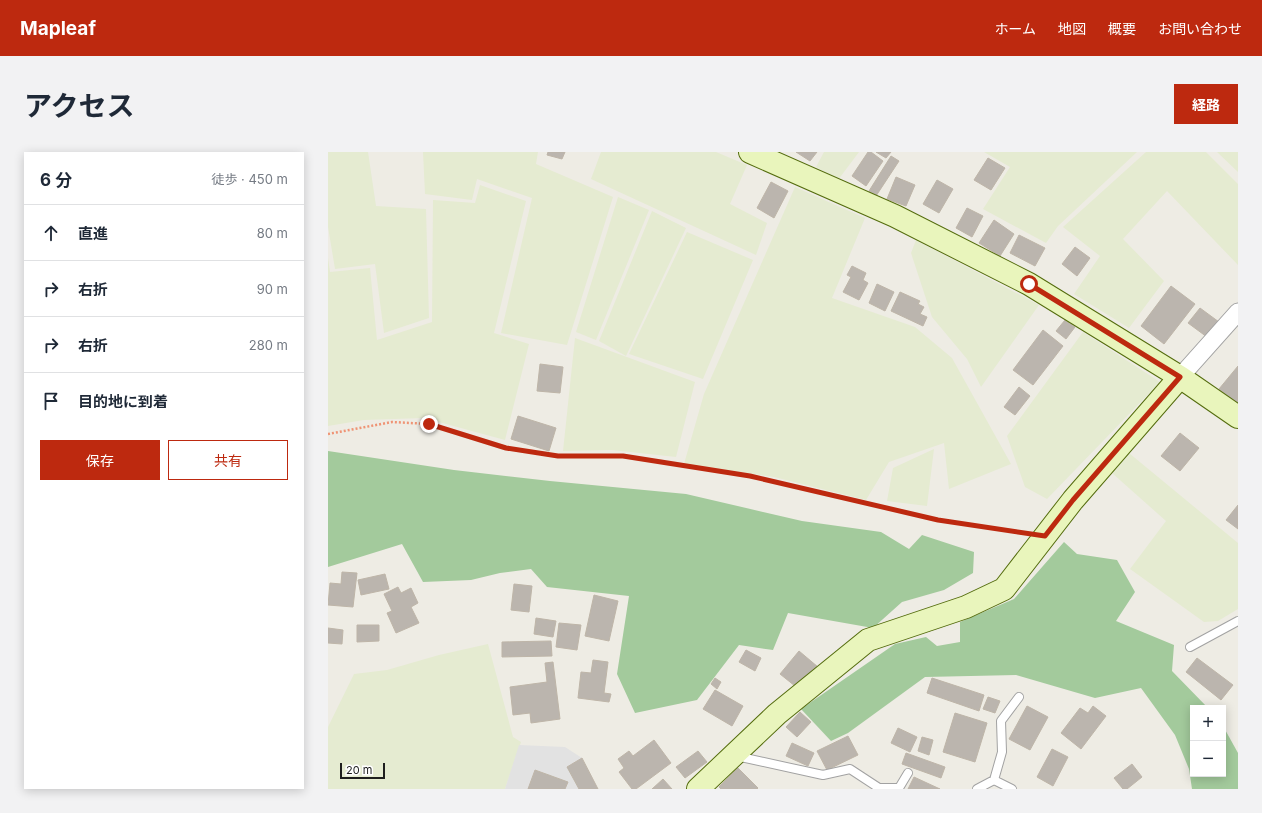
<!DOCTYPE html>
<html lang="ja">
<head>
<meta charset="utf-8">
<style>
  :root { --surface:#fff; --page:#f2f2f3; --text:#1f2937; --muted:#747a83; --line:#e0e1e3; --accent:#bd290f }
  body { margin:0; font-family:Inter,"Noto Sans JP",sans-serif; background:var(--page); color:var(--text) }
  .controls { position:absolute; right:12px; bottom:12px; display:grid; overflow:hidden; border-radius:0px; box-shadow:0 2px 10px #0003 }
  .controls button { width:36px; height:36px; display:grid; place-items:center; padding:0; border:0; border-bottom:1px solid var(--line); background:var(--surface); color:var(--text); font:20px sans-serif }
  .scale { position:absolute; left:12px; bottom:10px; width:45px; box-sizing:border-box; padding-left:4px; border:2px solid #1e1e1e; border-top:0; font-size:11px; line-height:14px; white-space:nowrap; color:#1e1e1e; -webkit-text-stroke:3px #fff; paint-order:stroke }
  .stop { position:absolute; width:12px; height:12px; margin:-9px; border:3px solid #bd290f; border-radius:50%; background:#fff }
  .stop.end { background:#bd290f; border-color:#fff; box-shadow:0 1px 4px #0008 }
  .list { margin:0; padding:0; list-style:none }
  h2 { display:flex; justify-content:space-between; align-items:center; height:52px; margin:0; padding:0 16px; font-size:17px }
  h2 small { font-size:13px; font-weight:400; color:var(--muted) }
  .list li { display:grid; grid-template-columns:26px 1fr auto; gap:12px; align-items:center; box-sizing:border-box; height:56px; padding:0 16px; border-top:1px solid var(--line) }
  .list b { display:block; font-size:15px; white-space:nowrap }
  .list em { font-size:13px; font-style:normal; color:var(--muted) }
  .actions { display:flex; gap:8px; padding:12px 16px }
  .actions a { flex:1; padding:9px 0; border:1px solid var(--accent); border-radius:0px; text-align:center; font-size:14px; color:var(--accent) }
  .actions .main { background:var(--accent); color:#fff }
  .icon { flex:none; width:22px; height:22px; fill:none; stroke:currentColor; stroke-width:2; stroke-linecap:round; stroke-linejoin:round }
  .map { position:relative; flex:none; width:910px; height:637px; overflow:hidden; border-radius:0px }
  header { display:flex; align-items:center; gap:24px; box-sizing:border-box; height:56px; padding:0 20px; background:var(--accent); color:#fff }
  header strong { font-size:19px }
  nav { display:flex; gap:22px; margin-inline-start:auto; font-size:14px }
  .intro { display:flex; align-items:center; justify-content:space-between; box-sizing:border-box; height:96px; padding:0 24px }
  h1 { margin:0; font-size:28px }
  .button { padding:10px 18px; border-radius:0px; background:var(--accent); color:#fff; font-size:14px; font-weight:700 }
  main { display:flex; gap:24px; padding:0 24px }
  aside { flex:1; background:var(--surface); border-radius:0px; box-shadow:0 2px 10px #0003 }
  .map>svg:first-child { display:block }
  .farmland { fill:#e5ebd1 }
  .forest { fill:#a3ca9c }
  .parking { fill:#e2e2e2 }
  .building { fill:#bbb5ae; stroke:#beb5a8 }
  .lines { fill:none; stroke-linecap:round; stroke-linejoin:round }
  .lane-casing { stroke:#a2a2a2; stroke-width:10 }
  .street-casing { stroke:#a2a2a2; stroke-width:19 }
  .secondary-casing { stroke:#546c0d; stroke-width:24 }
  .path { stroke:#ef9374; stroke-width:2.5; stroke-dasharray:2 2; stroke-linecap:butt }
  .lane { stroke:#fff; stroke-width:8 }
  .street { stroke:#fff; stroke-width:17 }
  .secondary { stroke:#e9f5bc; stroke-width:22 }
  .route { stroke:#bd290f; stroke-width:5 }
</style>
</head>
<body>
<header>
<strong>Mapleaf</strong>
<nav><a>ホーム</a><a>地図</a><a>概要</a><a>お問い合わせ</a></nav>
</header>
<div class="intro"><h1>アクセス</h1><a class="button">経路</a></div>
<main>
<aside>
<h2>6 分<small>徒歩 · 450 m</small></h2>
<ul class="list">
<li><svg class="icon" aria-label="ahead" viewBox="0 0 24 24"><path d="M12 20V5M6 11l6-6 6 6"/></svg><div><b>直進</b></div><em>80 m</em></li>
<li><svg class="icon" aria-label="right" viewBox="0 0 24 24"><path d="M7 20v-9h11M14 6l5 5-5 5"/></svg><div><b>右折</b></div><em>90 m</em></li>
<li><svg class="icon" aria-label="right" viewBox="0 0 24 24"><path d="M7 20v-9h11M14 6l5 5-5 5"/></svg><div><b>右折</b></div><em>280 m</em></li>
<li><svg class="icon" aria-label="arrive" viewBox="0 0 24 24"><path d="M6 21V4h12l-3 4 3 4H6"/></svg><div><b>目的地に到着</b></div></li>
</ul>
<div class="actions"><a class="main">保存</a><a>共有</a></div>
</aside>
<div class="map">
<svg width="910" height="637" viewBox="0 0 910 637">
  <rect width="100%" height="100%" fill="#eeece4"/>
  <!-- farmland -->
  <path class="farmland" d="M 0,0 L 40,0 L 48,54 L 98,57 L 101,166 L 56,181 L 47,112 L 7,117 L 0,75 Z
    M 95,0 L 210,0 L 208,12 L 285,45 L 239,193 L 173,181 L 204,46 L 149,27 L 144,48 L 97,42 Z
    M 273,0 L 388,0 L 419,13 L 402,52 L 439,71 L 428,103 L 263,27 Z
    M 496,0 L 531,0 L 510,28 L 488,15 Z
    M 656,0 L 809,0 L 730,74 L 718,91 L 655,57 L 682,15 Z
    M 818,0 L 878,0 L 910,32 L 910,113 L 839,39 L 795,87 L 836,129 L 801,176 L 746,142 L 772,104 L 735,75 Z
    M 889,0 L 910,0 L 910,20 Z
    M 152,33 L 198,49 L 166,181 L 201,192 L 177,288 L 96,266 L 36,268 L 0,274 L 0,106 L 2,120 L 42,116 L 49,188 L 104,170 L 105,48 L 147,51 Z
    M 467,35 L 537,66 L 504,146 L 587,175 L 624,206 L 683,312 L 621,337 L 616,291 L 561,310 L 538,348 L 446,325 L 356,312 L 376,242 Z
    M 290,45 L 321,58 L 268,188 L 248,180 Z
    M 324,59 L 358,76 L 298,204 L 271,189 Z
    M 359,80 L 425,108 L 375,227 L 301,202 Z
    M 588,88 L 711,153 L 653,235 L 639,207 L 604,165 L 583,101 Z
    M 755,180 L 832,230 L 719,347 L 697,335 L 679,284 Z
    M 247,186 L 367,230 L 348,305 L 284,298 L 235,299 Z
    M 606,297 L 599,354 L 559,349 L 565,316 Z
    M 801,301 L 910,391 L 910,457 L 890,469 L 876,470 L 802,417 L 838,369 L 784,321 Z
    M 160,492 L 185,585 L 193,590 L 177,637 L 0,637 L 0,575 L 26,522 L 59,518 L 111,503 Z"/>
  <!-- forest -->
  <path class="forest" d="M 0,299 L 126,318 L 222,329 L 358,342 L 474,369 L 553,380 L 581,397 L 594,383 L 646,400 L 645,421 L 616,438 L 574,450 L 545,476 L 460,461 L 445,498 L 411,493 L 369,548 L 307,561 L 289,522 L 301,444 L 219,435 L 203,417 L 172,421 L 143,428 L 95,430 L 74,392 L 0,415 Z
    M 736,390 L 749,402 L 789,408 L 807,440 L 788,469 L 846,493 L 844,519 L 880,556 L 865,556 L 865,622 L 895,622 L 895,574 L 910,601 L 910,637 L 864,637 L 861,617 L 847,583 L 813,536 L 767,546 L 688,523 L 597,525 L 520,581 L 503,589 L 473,557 L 567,492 L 598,485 L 609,494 L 632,490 L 632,470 L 686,447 Z"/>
  <!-- parking -->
  <path class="parking" d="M 191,593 L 237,595 L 254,606 L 239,615 L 251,637 L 237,637 L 240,630 L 208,618 L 200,637 L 177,637 Z"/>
  <!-- building -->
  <path class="building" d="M 220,0 L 237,0 L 234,7 L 219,3 Z
    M 468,0 L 489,0 L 482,9 Z
    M 540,0 L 543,0 L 555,9 L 538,34 L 524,24 Z
    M 548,0 L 563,0 L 558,6 Z
    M 563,4 L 571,9 L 548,44 L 541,39 Z
    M 660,6 L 677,16 L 663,38 L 646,28 Z
    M 568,25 L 587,33 L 578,54 L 559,47 Z
    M 609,28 L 625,37 L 611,61 L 595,52 Z
    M 443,30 L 460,39 L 446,66 L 429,56 Z
    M 639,56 L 655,64 L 644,85 L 628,76 Z
    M 666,68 L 686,82 L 672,104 L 651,91 Z
    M 691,83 L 717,96 L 707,114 L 682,101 Z
    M 747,95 L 762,106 L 749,124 L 734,112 Z
    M 524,114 L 538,121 L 535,128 L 540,131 L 531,148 L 515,140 L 523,125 L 519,123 Z
    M 549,132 L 566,140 L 557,159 L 541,151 Z
    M 843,134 L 867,152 L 836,192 L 813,174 Z
    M 572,140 L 592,149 L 590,152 L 596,155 L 592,162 L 599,165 L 595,174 L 563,159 Z
    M 872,156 L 891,170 L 879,185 L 860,171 Z
    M 737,168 L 747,175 L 738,187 L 728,179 Z
    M 715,178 L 735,194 L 705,233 L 685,218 Z
    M 212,212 L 235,215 L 232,241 L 209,239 Z
    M 910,214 L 910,252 L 891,237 Z
    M 691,235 L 702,244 L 687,263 L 676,255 Z
    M 190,264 L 228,276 L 221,299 L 183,287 Z
    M 852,281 L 871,296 L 852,319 L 833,304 Z
    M 910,353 L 910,377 L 898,368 Z
    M 14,420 L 29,421 L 25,455 L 0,453 L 2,431 L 13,432 Z
    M 57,422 L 61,437 L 33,443 L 30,428 Z
    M 186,432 L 204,434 L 201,460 L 183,458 Z
    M 70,435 L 73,441 L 83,436 L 90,451 L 83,455 L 91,471 L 68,481 L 59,461 L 64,459 L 56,442 Z
    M 266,443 L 290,449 L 281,489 L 257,484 Z
    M 208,466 L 228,469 L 225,485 L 206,482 Z
    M 231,471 L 253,473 L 249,498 L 228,495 Z
    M 29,473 L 51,473 L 51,489 L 29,490 Z
    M 0,476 L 15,478 L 14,492 L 0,491 Z
    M 223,489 L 224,504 L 174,505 L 174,490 Z
    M 418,498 L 433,506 L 427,519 L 411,510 Z
    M 471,499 L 490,515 L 472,538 L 452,522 Z
    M 869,506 L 905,533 L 893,548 L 858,520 Z
    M 265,508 L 280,510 L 276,541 L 283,542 L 281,550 L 250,546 L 253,520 L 263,521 Z
    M 225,510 L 232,567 L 203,571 L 202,561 L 185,563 L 182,535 L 219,530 L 217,511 Z
    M 387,526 L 393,530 L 389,537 L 383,532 Z
    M 604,526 L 656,543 L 651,559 L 599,541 Z
    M 387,538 L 415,554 L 404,574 L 375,557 Z
    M 660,545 L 672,549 L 667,561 L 655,557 Z
    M 699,554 L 720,565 L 702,598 L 681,587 Z
    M 765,554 L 778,564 L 753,597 L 733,581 L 752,556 L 760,561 Z
    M 472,560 L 483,570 L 469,585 L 458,575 Z
    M 627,561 L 659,571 L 647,610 L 615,600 Z
    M 570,576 L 589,585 L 582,600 L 563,591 Z
    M 520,584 L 530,603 L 499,618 L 489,599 Z
    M 594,585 L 605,588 L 601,603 L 590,599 Z
    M 326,588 L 343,611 L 308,637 L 304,637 L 291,620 L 296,616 L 290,607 L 301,599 L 305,604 Z
    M 464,591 L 486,601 L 480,614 L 458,604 Z
    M 724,597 L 740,605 L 725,634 L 709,625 Z
    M 370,599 L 379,610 L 357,626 L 348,615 Z
    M 578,601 L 617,615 L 613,626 L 574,612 Z
    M 254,606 L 270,637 L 251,637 L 239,615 Z
    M 804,612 L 814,625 L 799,637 L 795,637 L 786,626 Z
    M 410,616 L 430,636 L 429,637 L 393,637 L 391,635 Z
    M 207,618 L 240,630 L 237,637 L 200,637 Z
    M 586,625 L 612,637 L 580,637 Z
    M 335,627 L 344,637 L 324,637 Z"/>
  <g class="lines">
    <!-- lane casing -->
    <g class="lane-casing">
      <path id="lane" d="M 862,495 L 910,469
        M 408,604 L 495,623 L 522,617 L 551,636 L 571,636 L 580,621
        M 649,637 L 666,628
        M 684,637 L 666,628 L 674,600 L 673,569 L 691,545"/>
    </g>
    <!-- street casing -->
    <g class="street-casing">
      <path id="street" d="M 852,225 L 910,160"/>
    </g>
    <!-- secondary casing -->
    <g class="secondary-casing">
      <path id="secondary" d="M 422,0 L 567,64 L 701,132 L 852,225 L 910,265
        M 370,637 L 449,562 L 540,488 L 638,455 L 676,437 L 745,348 L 852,225"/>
    </g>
    <!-- path -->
    <path class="path" d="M 0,282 L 64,270 L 101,272 L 179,296 L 231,304 L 295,304 L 422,324 L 610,368 L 696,381"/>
    <!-- lane -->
    <use href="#lane" class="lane"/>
    <!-- street -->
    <use href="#street" class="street"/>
    <!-- secondary -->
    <use href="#secondary" class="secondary"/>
  </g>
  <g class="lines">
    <!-- route -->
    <path class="route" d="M 101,272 L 178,296 L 230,304 L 295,304 L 422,324 L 610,368 L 717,384 L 745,348 L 852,225 L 701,132"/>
  </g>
</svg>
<div class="controls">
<button>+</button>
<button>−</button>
</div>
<div class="scale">20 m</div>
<div class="stop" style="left:701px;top:132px"></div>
<div class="stop end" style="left:101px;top:272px"></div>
</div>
</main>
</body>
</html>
